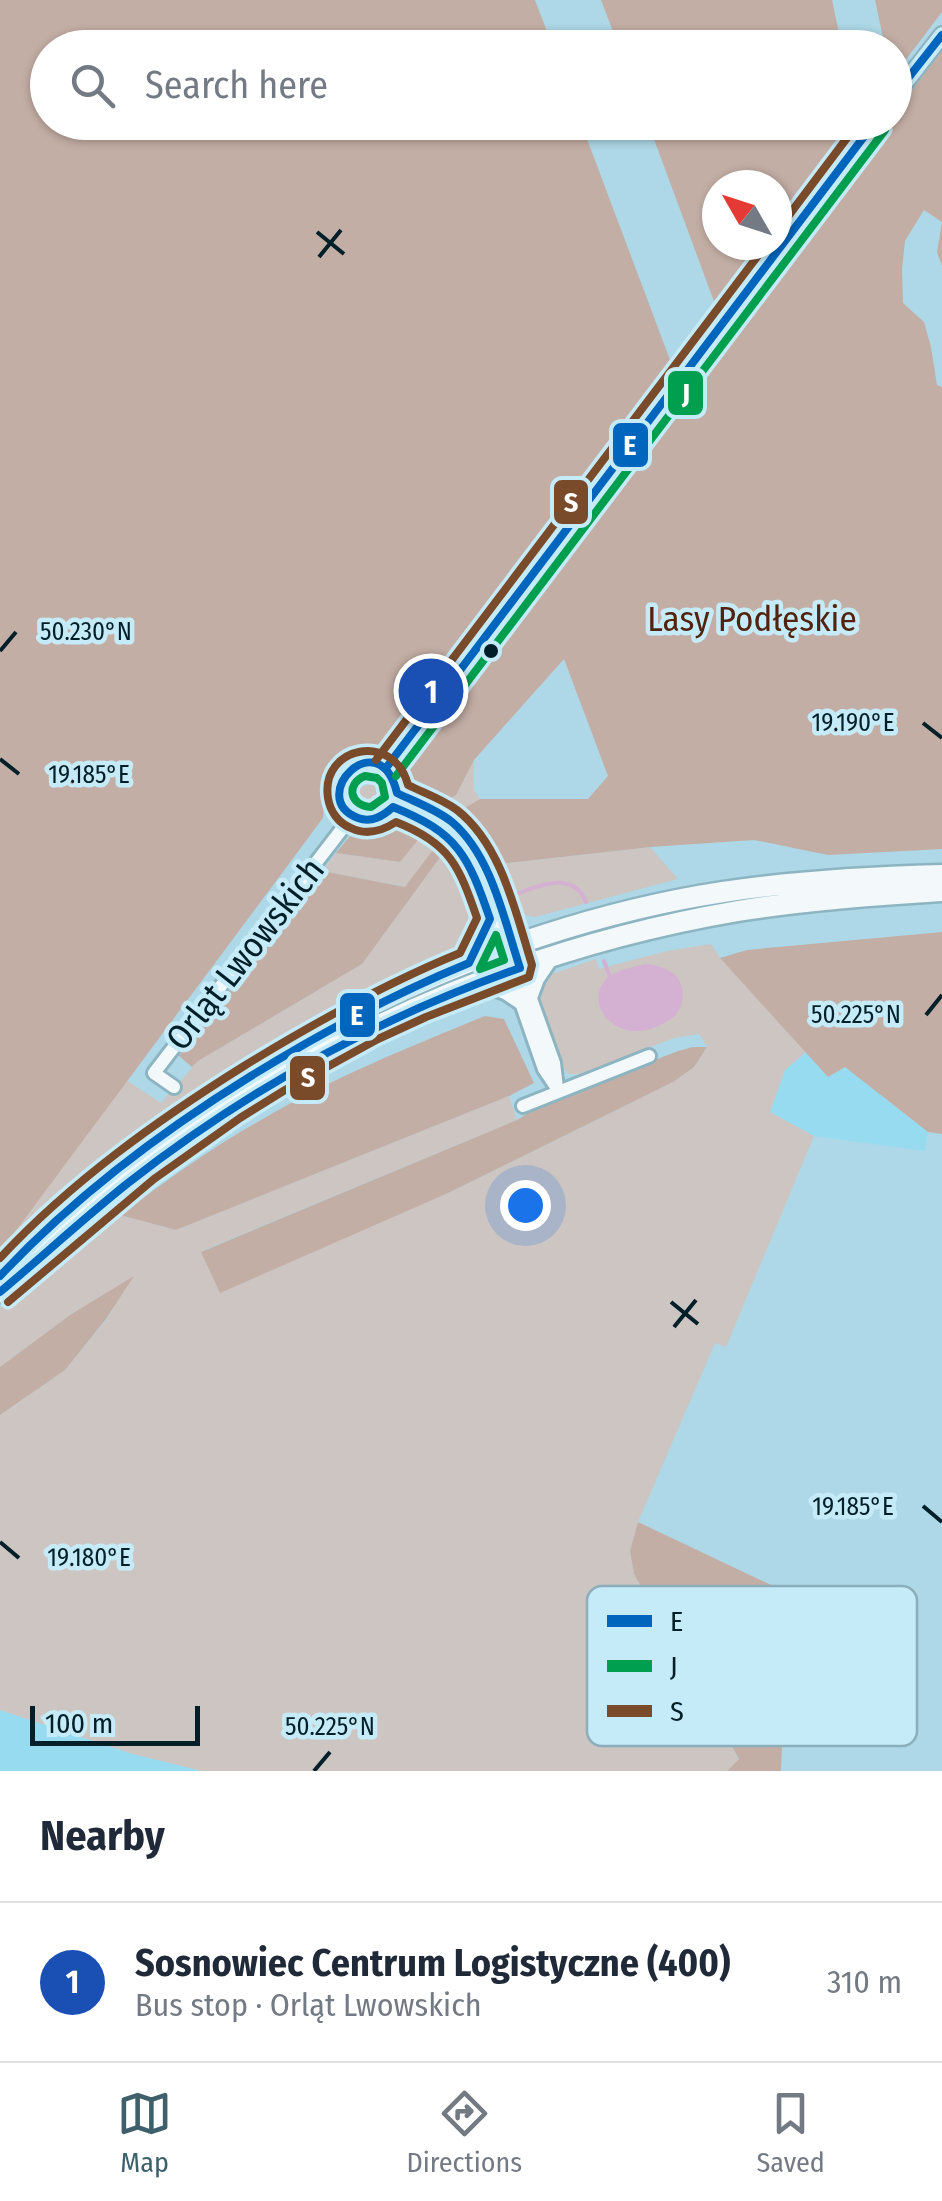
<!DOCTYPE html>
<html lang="en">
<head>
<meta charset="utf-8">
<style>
  :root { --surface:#fff; --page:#f6f6f7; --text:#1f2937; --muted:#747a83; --line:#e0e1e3; --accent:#3d606b }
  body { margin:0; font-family:"Fira Sans Condensed",sans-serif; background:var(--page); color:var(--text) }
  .compass { position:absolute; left:702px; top:170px; width:90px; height:90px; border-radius:50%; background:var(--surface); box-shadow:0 2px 8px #0004; rotate:309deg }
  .scale { position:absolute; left:30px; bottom:25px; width:170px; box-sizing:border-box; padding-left:10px; border:5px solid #001f28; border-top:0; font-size:28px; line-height:35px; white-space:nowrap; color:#001f28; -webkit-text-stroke:8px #c6ebf8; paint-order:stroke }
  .you { position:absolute; left:525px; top:1205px; width:35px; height:35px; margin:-25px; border:8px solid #fff; border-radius:50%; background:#1a73e8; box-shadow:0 0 0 15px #1a73e833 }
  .badge { display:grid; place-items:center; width:65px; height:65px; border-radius:50%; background:var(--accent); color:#fff; font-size:32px; font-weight:700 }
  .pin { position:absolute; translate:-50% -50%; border:5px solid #fff; box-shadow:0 2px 10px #0006 }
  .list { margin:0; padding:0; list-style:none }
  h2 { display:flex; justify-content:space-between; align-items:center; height:130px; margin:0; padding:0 40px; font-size:42px }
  h2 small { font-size:32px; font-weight:400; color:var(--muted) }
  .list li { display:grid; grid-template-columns:65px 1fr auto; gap:30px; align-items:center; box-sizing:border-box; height:160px; padding:0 40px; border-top:2px solid var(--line) }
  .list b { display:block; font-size:38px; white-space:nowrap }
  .list p { margin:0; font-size:32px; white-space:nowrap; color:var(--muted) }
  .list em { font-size:32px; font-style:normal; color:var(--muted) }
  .icon { flex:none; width:55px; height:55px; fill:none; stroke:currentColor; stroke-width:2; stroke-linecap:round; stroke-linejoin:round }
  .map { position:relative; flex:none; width:942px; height:1771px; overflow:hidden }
  .search { position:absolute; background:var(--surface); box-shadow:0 2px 8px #0004; left:30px; right:30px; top:30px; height:110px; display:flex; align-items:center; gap:25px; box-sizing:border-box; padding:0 35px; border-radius:55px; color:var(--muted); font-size:38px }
  .sheet { height:290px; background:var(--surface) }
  nav { display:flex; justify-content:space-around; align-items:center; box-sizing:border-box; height:140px; border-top:2px solid var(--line); background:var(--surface); font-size:28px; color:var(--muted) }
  nav a { display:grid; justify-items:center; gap:5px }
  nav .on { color:var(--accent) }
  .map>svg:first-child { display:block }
  .built { fill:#97dbf1 }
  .green { fill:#cdc5c1 }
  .forest { fill:#c3aea5 }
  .water { fill:#d4b0d3 }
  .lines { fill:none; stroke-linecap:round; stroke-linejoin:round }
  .stream { stroke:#d4b0d3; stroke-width:4 }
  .minor-casing { stroke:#8cb4c1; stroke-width:18 }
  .tertiary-casing { stroke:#8cb4c1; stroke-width:20 }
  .primary-casing { stroke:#8cb4c1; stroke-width:25 }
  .minor { stroke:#f3f9fb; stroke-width:12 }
  .tertiary { stroke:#f3f9fb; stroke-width:15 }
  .primary { stroke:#f3f9fb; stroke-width:20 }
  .bus-1-casing { stroke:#c6ebf8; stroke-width:15 }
  .bus-2-casing { stroke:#c6ebf8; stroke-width:15 }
  .bus-3-casing { stroke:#c6ebf8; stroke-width:15 }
  .bus-1 { stroke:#0065bd; stroke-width:8 }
  .bus-2 { stroke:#009f4f; stroke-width:8 }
  .bus-3 { stroke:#7a4b2a; stroke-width:8 }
  .ticks { fill:none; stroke:#001f28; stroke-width:4 }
  .bus-dot { fill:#001f28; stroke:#c6ebf8; stroke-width:4 }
  .labels { text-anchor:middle; stroke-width:9; stroke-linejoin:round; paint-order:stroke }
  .park-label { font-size:35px; fill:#51220e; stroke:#c6ebf8 }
  .street-label { font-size:35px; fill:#001f28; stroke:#c6ebf8 }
  .key { fill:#c6ebf8; stroke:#8baeba; stroke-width:2.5 }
  .key-label { font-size:28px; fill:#001f28 }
  .ticks-label { font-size:25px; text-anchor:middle; fill:#001f28; stroke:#c6ebf8; stroke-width:9; stroke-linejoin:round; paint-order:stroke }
  .line-badge { stroke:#c6ebf8; stroke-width:4 }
  .badge-label { font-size:28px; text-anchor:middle; font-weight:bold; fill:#fff }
</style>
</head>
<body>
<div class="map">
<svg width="942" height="1771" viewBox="0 0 942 1771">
  <rect width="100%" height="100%" fill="#aed8e7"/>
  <!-- built -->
  <path class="built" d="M 806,1052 L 828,1077 L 845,1067 L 928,1132 L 925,1151 L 814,1136 L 770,1112 L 785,1070 Z
    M 0,1710 L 133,1754 L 202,1771 L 0,1771 Z"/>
  <!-- green -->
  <path class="green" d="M 474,760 L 474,790 L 480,799 L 455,814 L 446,801 L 456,795 Z
    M 372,769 L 386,778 C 408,828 321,817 354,774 L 364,786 L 369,785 Z
    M 394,817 L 405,818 L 441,835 L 439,842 L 406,887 L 322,871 L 336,853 L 400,862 L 385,834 L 370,837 L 354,831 L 356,826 L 377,826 Z
    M 650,847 L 678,879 L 535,917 C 508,914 509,885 499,864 Z
    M 454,852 C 462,873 485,919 472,939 C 464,951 382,982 363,993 C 232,1065 103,1149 0,1258 L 0,1252 L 126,1080 L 161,1103 L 198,1061 L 362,964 L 441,856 Z
    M 711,944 L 720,958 L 806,1052 L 785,1070 L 770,1112 L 814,1136 L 726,1347 L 715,1343 L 638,1522 L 630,1551 L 634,1574 L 739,1760 L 727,1771 L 202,1771 L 133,1754 L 0,1710 L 0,1415 L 65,1370 L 106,1320 L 132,1278 L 70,1315 L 0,1367 L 0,1308 L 116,1208 L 120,1215 L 176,1230 L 509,1096 L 517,1120 L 202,1251 L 448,1193 L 673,1082 L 694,1067 L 707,1047 L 699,1034 L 674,1038 L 582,1074 L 569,1074 L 559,1065 L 540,1001 L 543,987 L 552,974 L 596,959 L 599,969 L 667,951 Z"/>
  <!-- forest -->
  <path class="forest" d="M 0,0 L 535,0 L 553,47 L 48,48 L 48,122 L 581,123 L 672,365 L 382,747 C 354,750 320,758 321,793 C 321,802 325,807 323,818 L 0,1252 Z
    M 601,0 L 832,0 L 842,47 L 619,47 Z
    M 875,0 L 942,0 L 942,12 L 895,74 L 894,48 L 885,47 Z
    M 942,49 L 942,266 L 937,252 L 942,222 L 924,210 L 905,241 L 902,269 L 903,303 L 924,322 L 931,347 L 937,385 L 942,387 L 942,849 L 828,855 L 754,840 L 650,847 L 499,864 L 486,844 L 455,814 L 480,799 L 588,799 L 608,776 L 564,659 L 474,760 L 456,795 L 446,801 L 412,782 L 403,767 L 888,123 L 894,122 L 895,114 Z
    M 648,123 L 648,122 L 857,123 L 777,224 L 777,185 L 717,185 L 717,245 L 760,245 L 715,304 Z
    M 402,823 L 421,836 L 400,862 L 336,853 L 354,831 C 376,839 382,836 402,823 Z
    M 439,842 L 454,852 L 441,856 L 362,964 L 198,1061 L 192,1067 L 179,1056 L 322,871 L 405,887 Z
    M 942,932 L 942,1134 L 928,1132 L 845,1067 L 828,1077 L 720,958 L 747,950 Z
    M 485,1016 L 504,1019 L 534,1083 L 509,1096 L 176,1230 L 120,1215 C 166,1181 211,1148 261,1120 C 332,1078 409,1047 485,1016 Z
    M 693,1047 L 707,1047 L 694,1067 L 673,1082 L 448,1193 L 220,1293 L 201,1252 L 517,1120 L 543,1104 L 678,1051 Z
    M 134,1276 L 106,1319 L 65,1370 L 0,1415 L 0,1367 L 70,1315 Z
    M 638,1522 L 788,1593 L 781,1771 L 727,1771 L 739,1759 L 634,1574 L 630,1551 Z"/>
  <!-- water -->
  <path class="water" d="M 645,964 C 667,966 687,976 682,1002 C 680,1013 672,1019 662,1024 C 614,1051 575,994 615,973 C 625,968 635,967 645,964 Z"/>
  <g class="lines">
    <!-- stream -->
    <path class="stream" d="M 510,896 C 535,888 572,868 586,902
      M 604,961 L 610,977"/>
    <!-- minor casing -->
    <g class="minor-casing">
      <path id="minor" d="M 520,968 L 554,1063 L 557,1088
        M 510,971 L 544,1069 L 558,1090
        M 478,983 L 505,993 L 520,1003
        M 531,998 L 538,979 L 553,957
        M 174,1087 L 154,1073 L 352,816
        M 523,1106 L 649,1056"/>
    </g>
    <!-- tertiary casing -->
    <g class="tertiary-casing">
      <path id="tertiary" d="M 894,97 L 942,35
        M339 791a29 29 0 1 1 58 0a29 29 0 1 1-58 0Z
        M 386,768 L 875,122
        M 397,793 C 415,803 436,809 453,822 C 485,847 502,916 516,954
        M 393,807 C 410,813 429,819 444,831 C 476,856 491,921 506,959
        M 469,963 L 490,919"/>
    </g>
    <!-- primary casing -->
    <g class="primary-casing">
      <path id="primary" d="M 0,1276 C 61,1207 138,1150 216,1099 C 266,1066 318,1032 371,1005 C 479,952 604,910 723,892 C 795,881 870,877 942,875
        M 0,1292 C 64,1238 126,1182 194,1134 C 355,1020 544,944 738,911 C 806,900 874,895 942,891"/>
    </g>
    <!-- minor -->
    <use href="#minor" class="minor"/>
    <!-- tertiary -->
    <use href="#tertiary" class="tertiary"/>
    <!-- primary -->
    <use href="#primary" class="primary"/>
    <!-- bus-1 casing -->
    <g class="bus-1-casing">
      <path id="bus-1" d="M 894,96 L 942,35
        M 386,768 L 875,122
        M 0,1276 C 74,1197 159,1133 251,1076 C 321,1033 393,994 469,963 L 490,919 C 468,855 458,833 393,807 C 383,816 372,823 358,818 C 305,798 379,720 397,793 C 415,802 436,809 452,822 C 492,856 504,920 520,968 C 377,1018 247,1090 128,1183 C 84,1218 43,1256 0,1292"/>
    </g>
    <!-- bus-2 casing -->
    <g class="bus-2-casing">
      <path id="bus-2" d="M 365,776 L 377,778 L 382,783 L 385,797 L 371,807 C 350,806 345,784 365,776 Z
        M 396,776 L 885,130
        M 496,935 L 504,960 L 480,969 L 480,968 Z"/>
    </g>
    <!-- bus-3 casing -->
    <g class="bus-3-casing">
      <path id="bus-3" d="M 777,231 L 859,122
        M 376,760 L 766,245
        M 0,1258 C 71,1182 156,1121 244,1066 C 314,1023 384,984 460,953 L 477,918 C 459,866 450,843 396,822 C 382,831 367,836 351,828 C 338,823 330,811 328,798 C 320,746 394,731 408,785 C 424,793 442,799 457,810 C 502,845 516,914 532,965 L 529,977 L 426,1017 L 378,1039 L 285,1090 L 240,1118 L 154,1179 L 8,1302"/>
    </g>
    <!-- bus-1 -->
    <use href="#bus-1" class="bus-1"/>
    <!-- bus-2 -->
    <use href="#bus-2" class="bus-2"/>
    <!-- bus-3 -->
    <use href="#bus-3" class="bus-3"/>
  </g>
  <!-- ticks -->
  <path class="ticks" d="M 317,232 L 344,254M 319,257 L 341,230M 0,651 L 16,632M 923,723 L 942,738M 0,759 L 19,774M 926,1015 L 942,995M 671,1302 L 698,1324M 674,1327 L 696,1300M 923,1506 L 942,1522M 0,1542 L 19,1558M 314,1771 L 330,1752"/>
  <!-- markers -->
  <circle class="bus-dot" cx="491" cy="651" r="9"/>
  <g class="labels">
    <!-- park labels -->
    <g class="park-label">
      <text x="752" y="631">Lasy Podłęskie</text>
    </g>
    <!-- street labels -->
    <g class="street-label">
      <text transform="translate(245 954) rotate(-52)" y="12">Orląt Lwowskich</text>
    </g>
  </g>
  <!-- legend -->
  <rect x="587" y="1586" width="330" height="160" rx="15" class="key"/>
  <rect x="607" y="1615" width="45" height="12" fill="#0065bd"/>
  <rect x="607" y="1660" width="45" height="12" fill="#009f4f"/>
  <rect x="607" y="1705" width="45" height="12" fill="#7a4b2a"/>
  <g class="key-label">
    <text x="670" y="1631">E</text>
    <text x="670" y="1676">J</text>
    <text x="670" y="1721">S</text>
  </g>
  <g class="ticks-label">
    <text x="86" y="640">50.230°N</text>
    <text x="853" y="731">19.190°E</text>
    <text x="89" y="783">19.185°E</text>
    <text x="856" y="1023">50.225°N</text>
    <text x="853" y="1515">19.185°E</text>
    <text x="89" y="1566">19.180°E</text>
    <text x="330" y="1735">50.225°N</text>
  </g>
  <g class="line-badge">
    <rect x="666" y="369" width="39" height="48" rx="10" fill="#009f4f"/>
    <rect x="611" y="421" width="39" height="48" rx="10" fill="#0065bd"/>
    <rect x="552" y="478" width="38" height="48" rx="10" fill="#7a4b2a"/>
    <rect x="338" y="991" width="39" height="48" rx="10" fill="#0065bd"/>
    <rect x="288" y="1054" width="39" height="48" rx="10" fill="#7a4b2a"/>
  </g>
  <g class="badge-label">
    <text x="686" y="403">J</text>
    <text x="630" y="455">E</text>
    <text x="571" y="512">S</text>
    <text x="357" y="1025">E</text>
    <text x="308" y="1087">S</text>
  </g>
</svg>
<svg class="compass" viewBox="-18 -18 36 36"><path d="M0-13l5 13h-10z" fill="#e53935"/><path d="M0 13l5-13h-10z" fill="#747a83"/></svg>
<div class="scale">100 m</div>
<div class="you"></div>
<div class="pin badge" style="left:431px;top:691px;background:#1a4fb4">1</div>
<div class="search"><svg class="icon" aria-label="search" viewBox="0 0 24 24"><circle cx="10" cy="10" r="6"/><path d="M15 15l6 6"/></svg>Search here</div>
</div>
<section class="sheet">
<h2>Nearby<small></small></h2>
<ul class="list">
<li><span class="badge" style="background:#1a4fb4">1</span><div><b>Sosnowiec Centrum Logistyczne (400)</b><p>Bus stop · Orląt Lwowskich</p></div><em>310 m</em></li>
</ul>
</section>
<nav>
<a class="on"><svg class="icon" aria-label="map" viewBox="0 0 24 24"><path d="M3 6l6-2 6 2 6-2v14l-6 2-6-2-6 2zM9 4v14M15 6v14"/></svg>Map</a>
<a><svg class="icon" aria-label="directions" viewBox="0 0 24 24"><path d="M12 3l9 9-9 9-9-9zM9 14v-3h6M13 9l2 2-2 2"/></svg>Directions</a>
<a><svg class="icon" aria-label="saved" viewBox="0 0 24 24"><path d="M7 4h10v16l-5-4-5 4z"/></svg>Saved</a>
</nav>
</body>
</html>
